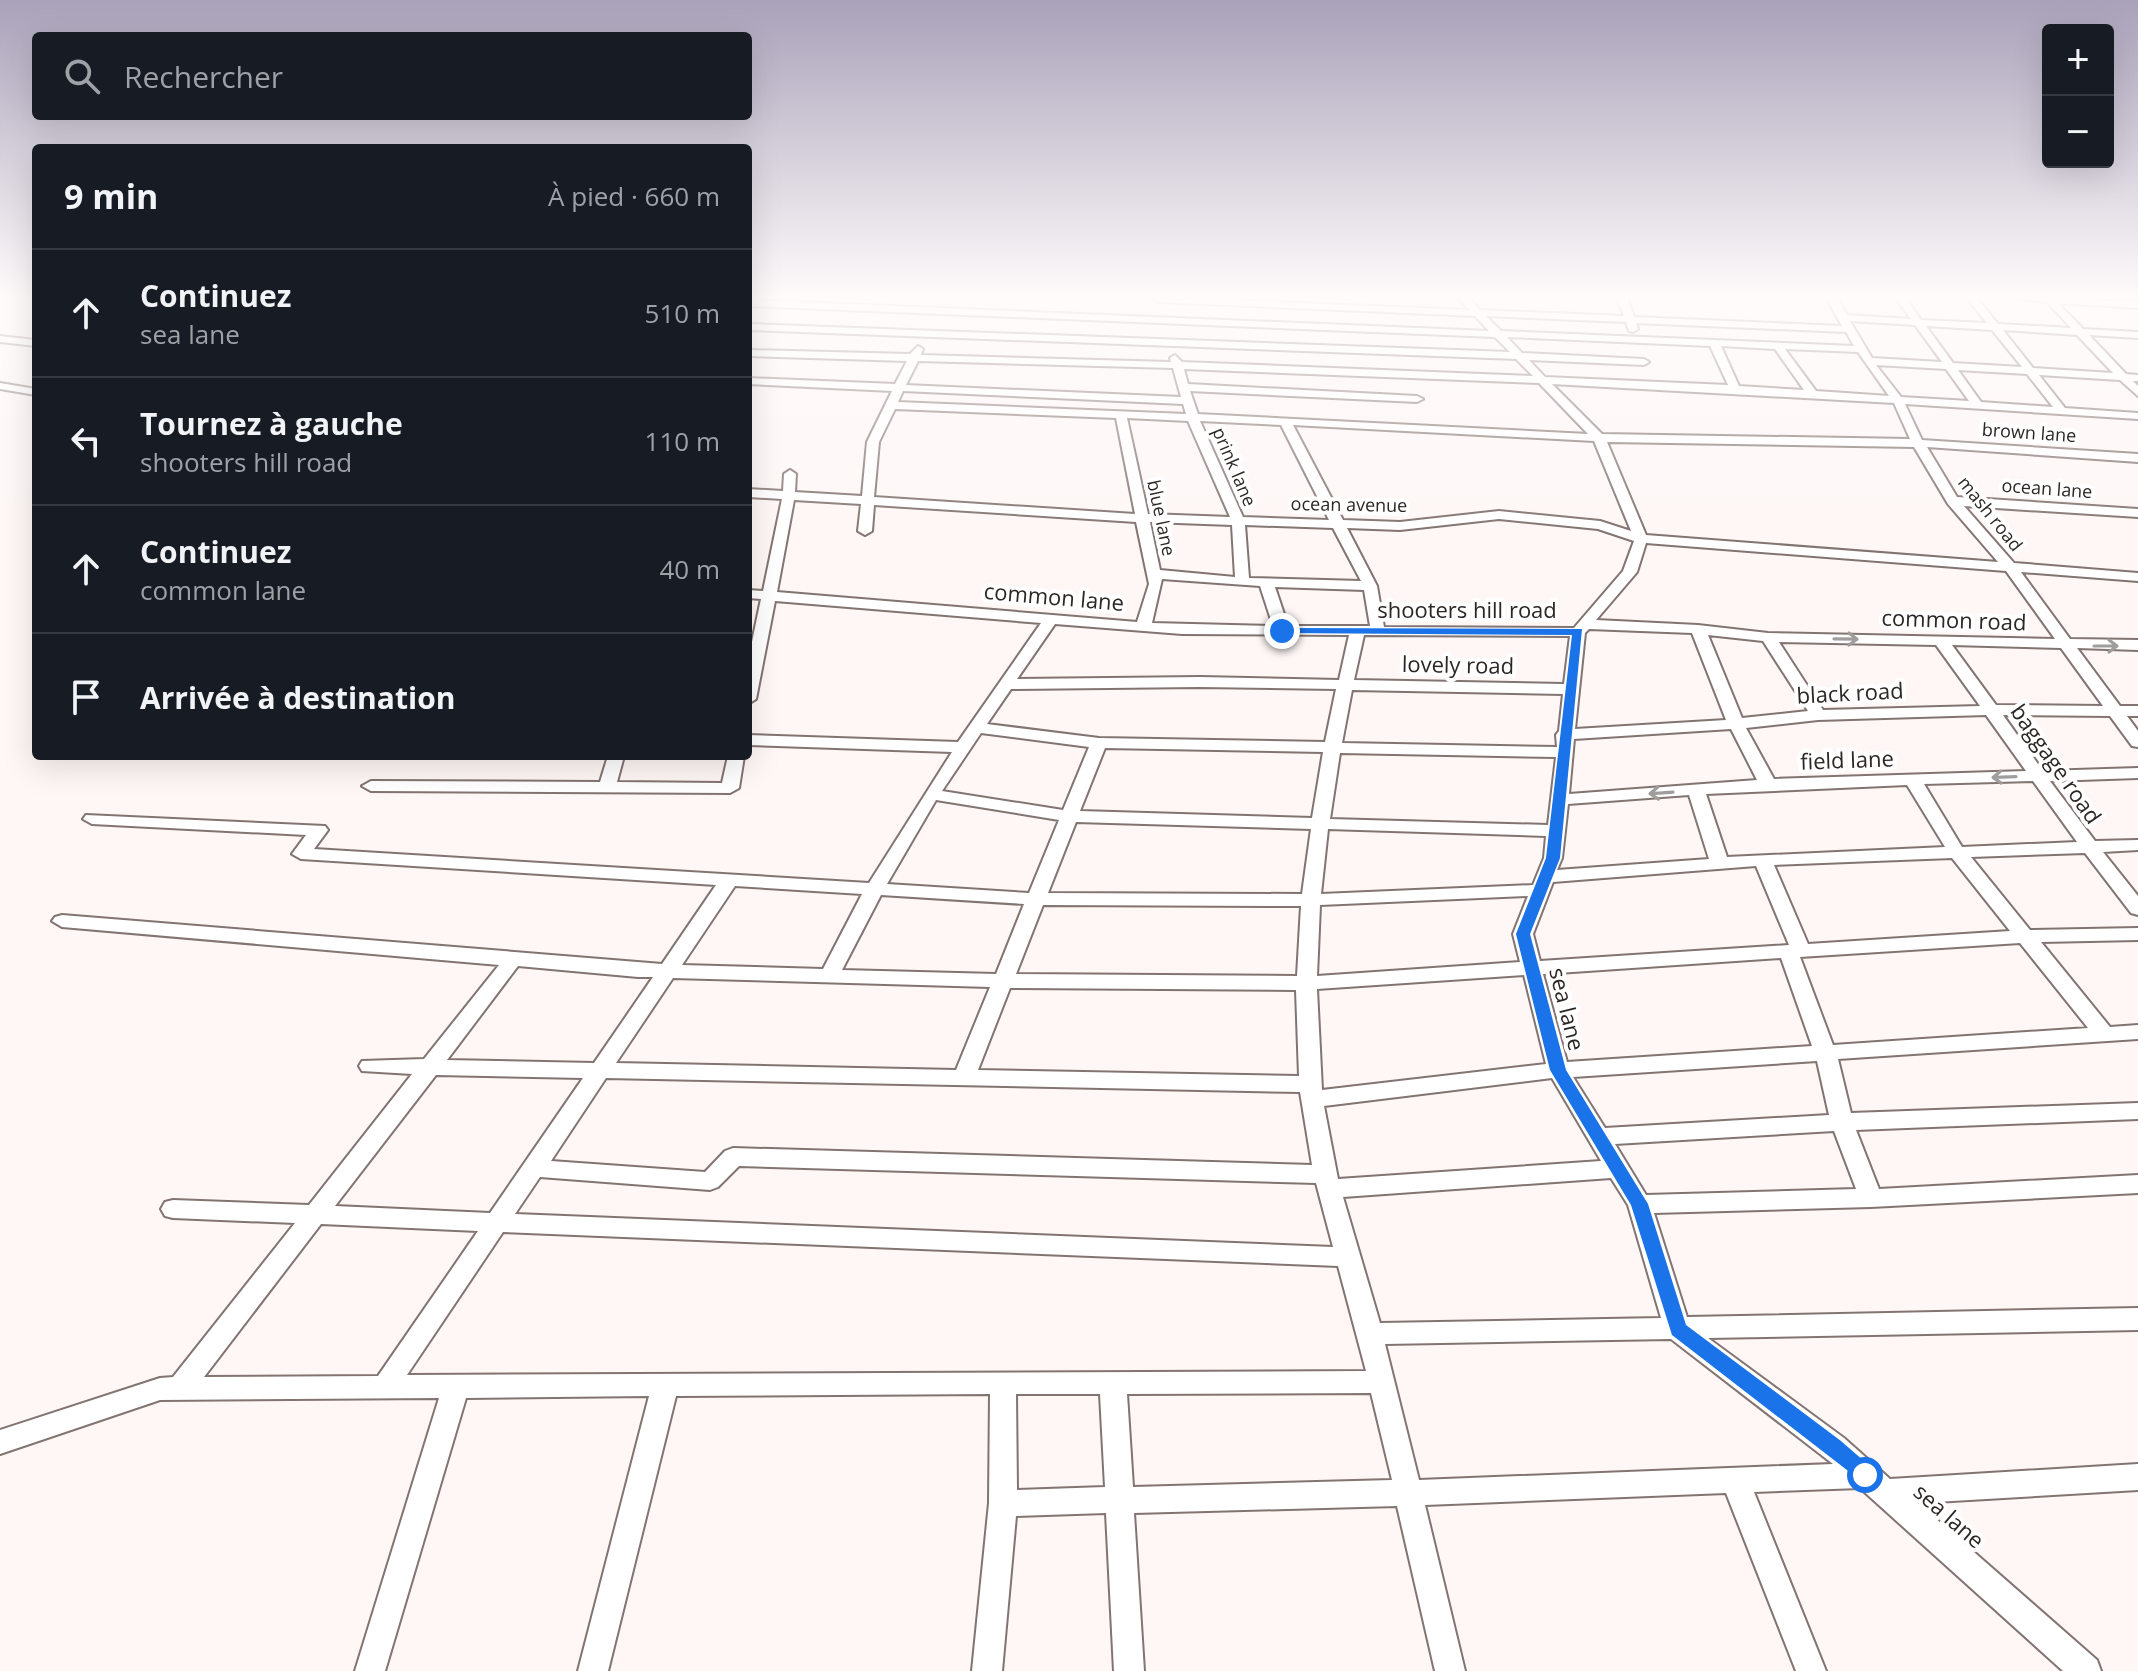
<!DOCTYPE html>
<html lang="fr">
<head>
<meta charset="utf-8">
<style>
  :root { --surface:#171b24; --page:#20242c; --text:#f1f3f6; --muted:#9ea1a6; --line:#363941 }
  body { margin:0; font-family:"Open Sans",sans-serif; background:var(--page); color:var(--text) }
  .controls { position:absolute; right:24px; top:24px; display:grid; overflow:hidden; border-radius:8px; box-shadow:0 8px 32px #0002 }
  .controls button { width:72px; height:72px; display:grid; place-items:center; padding:0; border:0; border-bottom:2px solid var(--line); background:var(--surface); color:var(--text); font:40px sans-serif }
  .stop { position:absolute; width:24px; height:24px; margin:-18px; border:6px solid #1a73e8; border-radius:50%; background:#fff }
  .stop.end { background:#1a73e8; border-color:#fff; box-shadow:0 2px 8px #0008 }
  .list { margin:0; padding:0; list-style:none }
  h2 { display:flex; justify-content:space-between; align-items:center; height:104px; margin:0; padding:0 32px; font-size:34px }
  h2 small { font-size:26px; font-weight:400; color:var(--muted) }
  .list li { display:grid; grid-template-columns:52px 1fr auto; gap:24px; align-items:center; box-sizing:border-box; height:128px; padding:0 32px; border-top:2px solid var(--line) }
  .list b { display:block; font-size:30px; white-space:nowrap }
  .list p { margin:0; font-size:26px; white-space:nowrap; color:var(--muted) }
  .list em { font-size:26px; font-style:normal; color:var(--muted) }
  .icon { flex:none; width:44px; height:44px; fill:none; stroke:currentColor; stroke-width:2; stroke-linecap:round; stroke-linejoin:round }
  .map { position:relative; flex:none; width:2138px; height:1671px; overflow:hidden }
  .search { position:absolute; background:var(--surface); box-shadow:0 8px 32px #0002; left:32px; top:32px; width:720px; height:88px; display:flex; align-items:center; gap:20px; box-sizing:border-box; padding:0 28px; border-radius:8px; color:var(--muted); font-size:30px }
  .panel { position:absolute; background:var(--surface); box-shadow:0 8px 32px #0002; left:32px; top:144px; width:720px; height:616px; border-radius:8px }
  .map>svg:first-child { display:block }
  .lines { fill:none; stroke-linecap:round; stroke-linejoin:round }
  .minor-casing { stroke:#827471; stroke-width:4 }
  .minor { fill:#fff; fill-rule:evenodd }
  .oneway { stroke:#a09d9d }
  .route { fill:#1a73e8 }
  .labels { text-anchor:middle; stroke-width:8; stroke-linejoin:round; paint-order:stroke }
  .far-street-label { font-size:18px; fill:#2c2625; stroke:#fff }
  .street-label { font-size:22px; fill:#2c2625; stroke:#fff }
</style>
</head>
<body>
<div class="map">
<svg width="2138" height="1671" viewBox="0 0 2138 1671">
  <rect width="100%" height="100%" fill="#fef7f6"/>
  <g class="lines">
    <!-- minor casing -->
    <g class="minor-casing">
      <path id="minor" d="M 1154,297 L 1469,310 L 1457,297 L 1468,297 L 1480,310 L 1624,316 L 1617,297 L 1627,297 L 1634,317 L 1842,326 L 1826,297 L 1836,297 L 1847,315 L 1911,319 L 1895,297 L 1905,297 L 1921,320 L 1987,323 L 1966,297 L 1976,297 L 1998,324 L 2071,328 L 2047,302 L 2001,297 L 2138,302 L 2138,308 L 2058,303 L 2083,329 L 2138,332 L 2138,338 L 2089,335 L 2126,374 L 2138,375 L 2138,381 L 2133,381 L 2138,386 L 2138,396 L 2120,380 L 2039,375 L 2065,408 L 2138,413 L 2138,419 L 1905,404 L 1922,440 L 2138,454 L 2138,462 L 1927,447 L 1957,497 L 2138,509 L 2138,517 L 1964,506 L 2014,563 L 2138,573 L 2138,581 L 2021,572 L 2070,639 L 2138,640 L 2138,650 L 2077,648 L 2120,706 L 2138,706 L 2138,716 L 2127,716 L 2138,731 L 2138,747 L 2132,746 L 2110,716 L 2003,715 L 2043,771 L 2138,768 L 2138,778 L 2050,781 L 2095,841 L 2138,840 L 2138,850 L 2103,852 L 2138,896 L 2138,915 L 2131,913 L 2085,853 L 1971,857 L 2030,930 L 2138,928 L 2138,940 L 2041,942 L 2110,1027 L 2138,1025 L 2138,1039 L 1838,1059 L 1851,1113 L 2138,1103 L 2138,1119 L 1856,1130 L 1879,1189 L 2138,1175 L 2138,1193 L 1871,1207 L 1654,1213 L 1687,1317 L 2138,1308 L 2138,1330 L 1708,1338 L 1844,1438 L 1890,1479 L 2138,1464 L 2138,1490 L 1918,1503 L 2097,1660 L 2101,1671 L 2063,1671 L 1860,1488 L 1754,1492 L 1826,1671 L 1796,1671 L 1726,1493 L 1425,1505 L 1465,1671 L 1435,1671 L 1397,1506 L 1134,1513 L 1144,1671 L 1114,1671 L 1106,1513 L 1016,1516 L 1002,1671 L 972,1671 L 989,1503 L 990,1394 L 676,1396 L 608,1671 L 578,1671 L 649,1396 L 466,1398 L 385,1671 L 355,1671 L 439,1398 L 160,1400 L 0,1454 L 0,1430 L 160,1378 L 173,1377 L 295,1223 L 173,1218 L 165,1216 L 161,1209 L 165,1202 L 173,1200 L 309,1205 L 412,1074 L 362,1071 L 359,1066 L 362,1061 L 424,1059 L 499,965 L 62,927 L 52,921 L 55,917 L 62,915 L 662,964 L 716,885 L 301,859 L 292,854 L 306,835 L 92,824 L 83,819 L 86,815 L 325,826 L 328,830 L 314,849 L 869,883 L 952,752 L 748,745 L 748,735 L 958,742 L 1041,623 L 775,601 L 756,699 L 748,704 L 748,661 L 761,599 L 748,598 L 748,590 L 763,591 L 782,499 L 748,497 L 748,489 L 783,491 L 784,474 L 790,470 L 796,474 L 795,492 L 862,496 L 867,442 L 892,391 L 748,384 L 748,378 L 895,384 L 907,361 L 748,356 L 748,350 L 910,354 L 918,346 L 923,349 L 921,355 L 1171,362 L 1170,358 L 1175,355 L 1182,362 L 1533,376 L 1516,359 L 748,330 L 748,324 L 1510,352 L 1495,337 L 748,306 L 748,300 L 1489,331 L 1475,316 L 1158,302 ZM 1486,316 L 1626,322 L 1629,331 L 1633,332 L 1638,329 L 1636,323 L 1846,332 L 1854,346 L 1501,331 ZM 1850,321 L 1915,325 L 1942,362 L 1872,358 ZM 1926,326 L 1992,330 L 2022,367 L 1953,363 ZM 2003,330 L 2077,335 L 2113,373 L 2033,368 ZM 1507,337 L 1710,346 L 1728,385 L 1545,377 L 1529,360 L 1644,365 L 1649,362 L 1644,359 L 1522,353 ZM 1721,346 L 1775,349 L 1804,390 L 1739,386 ZM 1785,349 L 1858,352 L 1889,396 L 1816,391 ZM 918,361 L 1173,368 L 1181,397 L 906,385 ZM 1876,365 L 1946,369 L 1969,401 L 1901,397 ZM 1184,369 L 1539,383 L 1588,434 L 1198,414 L 1190,391 L 1417,402 L 1423,399 L 1417,396 L 1188,384 ZM 1958,370 L 2027,374 L 2053,407 L 1981,402 ZM 1552,384 L 1894,403 L 1910,439 L 1602,434 ZM 903,391 L 1183,404 L 1186,414 L 898,402 ZM 895,409 L 1116,418 L 1135,514 L 874,497 L 879,442 ZM 1127,418 L 1188,421 L 1230,517 L 1148,514 ZM 1200,421 L 1281,425 L 1329,520 L 1243,517 ZM 1293,425 L 1594,441 L 1631,531 L 1600,521 L 1499,511 L 1400,522 L 1343,520 ZM 1607,442 L 1914,447 L 1948,504 L 1998,562 L 1646,535 ZM 794,500 L 861,504 L 858,531 L 865,535 L 872,531 L 874,505 L 1136,522 L 1149,584 L 1137,622 L 777,592 ZM 1499,519 L 1598,529 L 1634,541 L 1623,571 L 1574,628 L 1384,627 L 1377,586 L 1347,528 L 1400,530 ZM 1150,522 L 1232,525 L 1235,577 L 1160,570 ZM 1245,525 L 1333,528 L 1361,581 L 1249,578 ZM 1646,543 L 2006,571 L 2055,639 L 1768,633 L 1698,625 L 1596,620 L 1637,572 ZM 1162,579 L 1260,586 L 1273,626 L 1152,623 ZM 1275,587 L 1364,590 L 1370,626 L 1288,626 ZM 1055,624 L 1182,634 L 1349,635 L 1339,680 L 1200,677 L 1017,679 ZM 1589,629 L 1692,633 L 1726,720 L 1575,729 L 1585,633 ZM 1364,635 L 1570,636 L 1564,684 L 1354,680 ZM 1708,635 L 1763,641 L 1808,711 L 1742,718 ZM 1779,642 L 1936,645 L 1980,706 L 1823,710 ZM 1952,645 L 2061,648 L 2103,706 L 1996,705 ZM 1200,687 L 1336,689 L 1325,742 L 1099,738 L 987,724 L 1011,689 ZM 1352,690 L 1563,694 L 1559,731 L 1556,735 L 1557,747 L 1342,743 ZM 1986,715 L 2026,771 L 1774,779 L 1746,728 L 1818,720 ZM 1731,729 L 1757,780 L 1569,794 L 1574,739 ZM 981,733 L 1089,747 L 1063,810 L 942,791 ZM 1105,748 L 1323,752 L 1312,818 L 1080,811 ZM 1340,753 L 1556,757 L 1548,825 L 1330,819 ZM 2033,781 L 2077,842 L 1962,847 L 1924,784 ZM 1907,785 L 1945,847 L 1727,857 L 1706,794 ZM 1689,795 L 1709,859 L 1557,870 L 1562,858 L 1568,804 ZM 936,800 L 1059,820 L 1029,893 L 887,884 ZM 1076,822 L 1311,829 L 1302,894 L 1048,893 ZM 1328,829 L 1546,836 L 1544,858 L 1533,885 L 1321,894 ZM 1952,858 L 2010,931 L 1808,944 L 1774,865 ZM 1756,866 L 1789,945 L 1540,961 L 1533,934 L 1553,882 ZM 735,886 L 862,894 L 823,969 L 682,965 ZM 881,895 L 1024,904 L 996,974 L 842,970 ZM 1528,896 L 1513,934 L 1520,962 L 1317,976 L 1320,905 ZM 1043,905 L 1301,906 L 1297,976 L 1016,974 ZM 2020,943 L 2088,1028 L 1833,1045 L 1800,957 ZM 1781,958 L 1812,1046 L 1567,1062 L 1543,974 ZM 518,966 L 638,977 L 653,977 L 594,1063 L 447,1060 ZM 1524,975 L 1546,1064 L 1322,1090 L 1317,989 ZM 673,978 L 990,987 L 956,1070 L 616,1063 ZM 1010,988 L 1296,990 L 1299,1076 L 978,1070 ZM 1817,1061 L 1829,1115 L 1605,1128 L 1573,1077 ZM 436,1075 L 583,1078 L 490,1213 L 335,1206 ZM 606,1078 L 1300,1092 L 1312,1165 L 733,1148 L 725,1151 L 705,1172 L 551,1161 ZM 1552,1078 L 1601,1161 L 1338,1179 L 1324,1106 ZM 1834,1131 L 1856,1189 L 1646,1195 L 1615,1144 ZM 739,1166 L 1316,1183 L 1333,1247 L 515,1214 L 540,1177 L 710,1190 L 718,1187 ZM 1611,1178 L 1628,1205 L 1661,1318 L 1380,1323 L 1343,1197 ZM 321,1224 L 478,1231 L 378,1376 L 204,1377 ZM 503,1232 L 1338,1266 L 1366,1371 L 407,1375 ZM 1671,1339 L 1833,1464 L 1419,1480 L 1385,1344 ZM 1371,1393 L 1392,1480 L 1133,1487 L 1127,1394 ZM 1016,1394 L 1100,1394 L 1105,1487 L 1017,1490 Z
        M 1650,297 L 1660,297 L 1661,298 L 1656,301 Z
        M 0,336 L 36,340 L 36,346 L 0,342 Z
        M 0,383 L 36,389 L 36,395 L 0,389 Z
        M 608,756 L 624,756 L 617,782 L 722,783 L 728,756 L 744,756 L 739,788 L 730,793 L 371,791 L 362,786 L 371,781 L 600,782 Z"/>
    </g>
    <!-- minor -->
    <use href="#minor" class="minor"/>
  </g>
  <!-- one-way arrows -->
  <defs><path id="oneway-shaft" d="M-6 0H5M1.5-3L5.5 0L1.5 3" fill="none" stroke-width="1.6" stroke-linecap="round" stroke-linejoin="round" transform="scale(2)"/></defs>
  <g class="oneway">
    <use href="#oneway-shaft" transform="translate(1846 639) rotate(1)"/>
    <use href="#oneway-shaft" transform="translate(2106 646)"/>
    <use href="#oneway-shaft" transform="translate(2004 777) rotate(178)"/>
    <use href="#oneway-shaft" transform="translate(1661 793) rotate(176)"/>
  </g>
  <!-- sky -->
  <linearGradient id="sky" x2="0" y2="1"><stop stop-color="#a9a1b9"/><stop offset="0.56" stop-color="#fffbfb"/><stop offset="1" stop-color="#fffbfb" stop-opacity="0"/></linearGradient>
  <rect width="2138" height="531" fill="url(#sky)"/>
  <!-- route -->
  <path class="route" d="M 1282,628 L 1582,629 L 1560,858 L 1530,934 L 1566,1070 L 1648,1204 L 1686,1325 L 1841,1441 L 1872,1468 L 1875,1475 L 1872,1481 L 1865,1484 L 1672,1335 L 1631,1205 L 1550,1070 L 1516,934 L 1546,858 L 1572,635 L 1279,633 L 1279,629 Z"/>
  <g class="labels">
    <!-- far-street labels -->
    <g class="far-street-label">
      <text transform="translate(2029 433) rotate(4)" y="6">brown lane</text>
      <text transform="translate(1234 467) rotate(67)" y="6">prink lane</text>
      <text transform="translate(2047 489) rotate(4)" y="6">ocean lane</text>
      <text transform="translate(1349 505) rotate(1)" y="6">ocean avenue</text>
      <text transform="translate(1990 514) rotate(51)" y="6">mash road</text>
      <text transform="translate(1161 518) rotate(78)" y="6">blue lane</text>
    </g>
    <!-- street labels -->
    <g class="street-label">
      <text transform="translate(1054 597) rotate(5)" y="8">common lane</text>
      <text x="1467" y="618">shooters hill road</text>
      <text transform="translate(1954 620) rotate(2)" y="8">common road</text>
      <text transform="translate(1458 665) rotate(1)" y="8">lovely road</text>
      <text transform="translate(1850 693) rotate(-3)" y="8">black road</text>
      <text transform="translate(1847 760) rotate(-2)" y="8">field lane</text>
      <text transform="translate(2056 764) rotate(55)" y="8">baggage road</text>
      <text transform="translate(1567 1009) rotate(76)" y="8">sea lane</text>
      <text transform="translate(1949 1516) rotate(41)" y="8">sea lane</text>
    </g>
  </g>
</svg>
<div class="controls">
<button>+</button>
<button>−</button>
</div>
<div class="stop" style="left:1865px;top:1475px"></div>
<div class="stop end" style="left:1282px;top:631px"></div>
<div class="search"><svg class="icon" aria-label="search" viewBox="0 0 24 24"><circle cx="10" cy="10" r="6"/><path d="M15 15l6 6"/></svg>Rechercher</div>
<section class="panel">
<h2>9 min<small>À pied · 660 m</small></h2>
<ul class="list">
<li><svg class="icon" aria-label="ahead" viewBox="0 0 24 24"><path d="M12 20V5M6 11l6-6 6 6"/></svg><div><b>Continuez</b><p>sea lane</p></div><em>510 m</em></li>
<li><svg class="icon" aria-label="left" viewBox="0 0 24 24"><path d="M17 20v-9H6M10 6l-5 5 5 5"/></svg><div><b>Tournez à gauche</b><p>shooters hill road</p></div><em>110 m</em></li>
<li><svg class="icon" aria-label="ahead" viewBox="0 0 24 24"><path d="M12 20V5M6 11l6-6 6 6"/></svg><div><b>Continuez</b><p>common lane</p></div><em>40 m</em></li>
<li><svg class="icon" aria-label="arrive" viewBox="0 0 24 24"><path d="M6 21V4h12l-3 4 3 4H6"/></svg><div><b>Arrivée à destination</b></div></li>
</ul>
</section>
</div>
</body>
</html>
